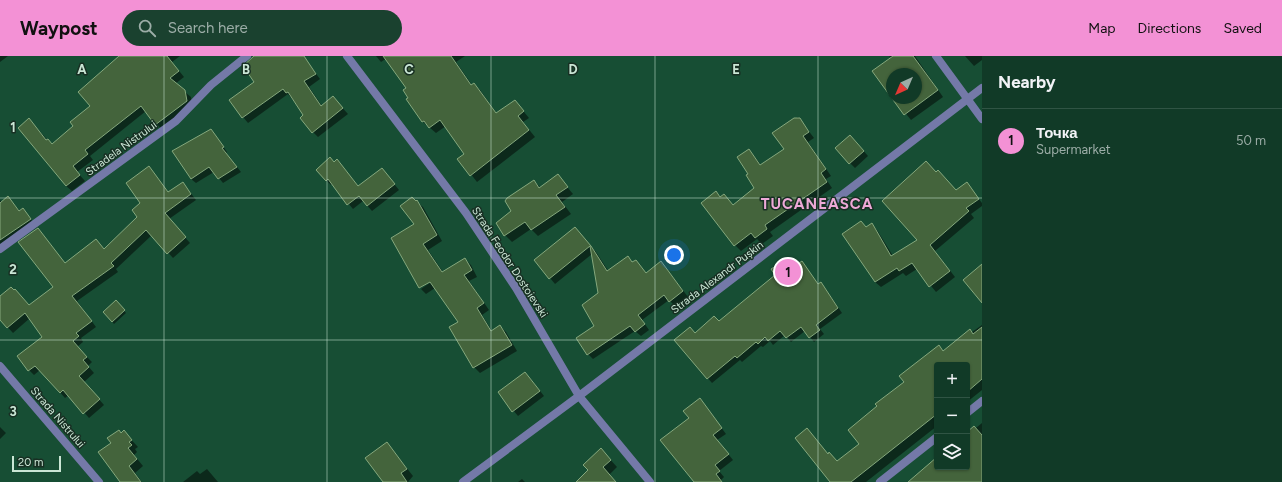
<!DOCTYPE html>
<html lang="en">
<head>
<meta charset="utf-8">
<style>
  :root { --surface:#113a27; --page:#1a412f; --text:#f1f3f6; --muted:#9cada7; --line:#305444; --accent:#f391d5 }
  body { margin:0; font-family:Figtree,sans-serif; background:var(--page); color:var(--text) }
  .controls { position:absolute; right:12px; bottom:12px; display:grid; overflow:hidden; border-radius:4px; box-shadow:0 1px 3px #0004 }
  .controls button { width:36px; height:36px; display:grid; place-items:center; padding:0; border:0; border-bottom:1px solid var(--line); background:var(--surface); color:var(--text); font:20px sans-serif }
  .compass { position:absolute; left:886px; top:12px; width:36px; height:36px; border-radius:50%; background:var(--surface); box-shadow:0 1px 3px #0004; rotate:224deg }
  .scale { position:absolute; left:12px; bottom:10px; width:49px; box-sizing:border-box; padding-left:4px; border:2px solid #cae6d5; border-top:0; font-size:11px; line-height:14px; white-space:nowrap; color:#cae6d5; -webkit-text-stroke:3px #182f23; paint-order:stroke }
  .you { position:absolute; left:674px; top:199px; width:14px; height:14px; margin:-10px; border:3px solid #fff; border-radius:50%; background:#1a73e8; box-shadow:0 0 0 6px #1a73e833 }
  .badge { display:grid; place-items:center; width:26px; height:26px; border-radius:50%; background:var(--accent); color:#111; font-size:13px; font-weight:700 }
  .pin { position:absolute; translate:-50% -50%; border:2px solid #fff; box-shadow:0 1px 4px #0006 }
  .list { margin:0; padding:0; list-style:none }
  h2 { display:flex; justify-content:space-between; align-items:center; height:52px; margin:0; padding:0 16px; font-size:17px }
  h2 small { font-size:13px; font-weight:400; color:var(--muted) }
  .list li { display:grid; grid-template-columns:26px 1fr auto; gap:12px; align-items:center; box-sizing:border-box; height:64px; padding:0 16px; border-top:1px solid var(--line) }
  .list b { display:block; font-size:15px; white-space:nowrap }
  .list p { margin:0; font-size:13px; white-space:nowrap; color:var(--muted) }
  .list em { font-size:13px; font-style:normal; color:var(--muted) }
  .icon { flex:none; width:22px; height:22px; fill:none; stroke:currentColor; stroke-width:2; stroke-linecap:round; stroke-linejoin:round }
  .map { position:relative; flex:none; width:982px; height:426px; overflow:hidden }
  header { display:flex; align-items:center; gap:24px; box-sizing:border-box; height:56px; padding:0 20px; background:var(--accent); color:#111 }
  header strong { font-size:19px }
  nav { display:flex; gap:22px; margin-inline-start:auto; font-size:14px }
  .search { width:280px; height:36px; background:var(--page); display:flex; align-items:center; gap:10px; box-sizing:border-box; padding:0 14px; border-radius:22px; color:var(--muted); font-size:15px }
  main { display:flex }
  aside { flex:1; background:var(--surface) }
  .map>svg:first-child { display:block }
  .shadow { fill:#0007 }
  .building { fill:#44643c; stroke:#85a87d; fill-rule:evenodd }
  .lines { fill:none; stroke-linecap:round; stroke-linejoin:round }
  .street { stroke:#7479a8; stroke-width:8 }
  .grid { fill:none; stroke:#cae6d5; stroke-width:1; stroke-opacity:0.55 }
  .labels { text-anchor:middle; stroke-width:3; stroke-linejoin:round; paint-order:stroke }
  .street-label { font-size:11px; fill:#cae6d5; stroke:#182f23 }
  .district-label { font-size:15px; font-weight:bold; letter-spacing:1px; fill:#eea9d7; stroke:#182f23 }
  .grid-label { font-size:13px; text-anchor:middle; font-weight:bold; fill:#cae6d5; stroke:#182f23; stroke-width:3; stroke-linejoin:round; paint-order:stroke }
</style>
</head>
<body>
<header>
<strong>Waypost</strong>
<div class="search"><svg class="icon" aria-label="search" viewBox="0 0 24 24"><circle cx="10" cy="10" r="6"/><path d="M15 15l6 6"/></svg>Search here</div>
<nav><a>Map</a><a>Directions</a><a>Saved</a></nav>
</header>
<main>
<div class="map">
<svg width="982" height="426" viewBox="0 0 982 426">
  <rect width="100%" height="100%" fill="#174e34"/>
  <!-- shadow -->
  <path class="shadow" d="M 0,0 L 8,0 L 0,6 Z
    M 128,0 L 180,0 L 172,6 L 184,21 L 175,28 L 191,41 L 192,51 L 162,74 L 146,55 L 90,100 L 93,104 L 77,116 L 85,125 L 72,135 L 66,130 L 34,69 L 52,89 L 74,70 Z
    M 253,0 L 280,0 L 305,3 L 320,23 L 309,31 L 322,50 L 338,47 L 348,58 L 318,81 L 313,76 L 305,59 L 288,38 L 248,67 L 243,61 L 255,26 L 252,5 Z
    M 376,0 L 390,0 L 381,6 Z
    M 417,0 L 465,0 L 456,6 L 472,29 L 474,28 L 480,34 L 497,58 L 515,45 L 529,62 L 523,66 L 535,81 L 477,126 L 459,103 L 465,98 L 446,70 L 436,77 L 423,66 L 407,43 L 409,42 L 407,33 Z
    M 889,0 L 915,0 L 943,41 L 911,64 L 893,42 L 916,42 L 916,18 L 892,18 L 892,40 L 891,2 Z
    M 965,0 L 982,0 L 982,4 L 974,10 Z
    M 798,61 L 814,82 L 808,86 L 831,120 L 826,123 L 832,132 L 770,176 L 773,180 L 762,188 L 757,183 L 741,195 L 735,189 L 716,136 L 721,141 L 724,139 L 734,150 L 755,132 L 750,118 L 749,94 L 762,110 L 785,94 L 774,77 Z
    M 211,74 L 227,96 L 226,97 L 241,116 L 223,127 L 214,116 L 196,127 L 191,123 Z
    M 855,85 L 868,100 L 855,112 L 850,107 Z
    M 337,104 L 359,131 L 382,113 L 399,134 L 372,155 L 363,145 L 353,153 L 332,128 L 331,129 L 326,124 Z
    M 149,112 L 169,137 L 183,127 L 196,144 L 169,163 L 190,187 L 173,202 L 152,179 L 116,213 L 118,216 L 77,245 L 96,271 L 81,282 L 83,286 L 77,291 L 92,306 L 88,310 L 94,317 L 84,326 L 104,349 L 89,362 L 69,339 L 65,342 L 40,314 L 34,319 L 29,314 L 44,281 L 30,262 L 13,277 L 0,263 L 0,241 L 30,250 L 54,231 L 38,173 L 65,208 L 96,184 L 104,193 L 138,161 Z
    M 936,117 L 956,135 L 967,128 L 982,147 L 982,150 L 971,158 L 974,162 L 935,195 L 955,221 L 936,236 L 917,213 L 906,220 L 903,217 L 881,231 L 875,226 L 866,172 L 872,169 L 877,174 L 893,200 L 918,184 Z
    M 558,120 L 573,138 L 562,146 L 571,158 L 538,180 L 531,173 L 512,186 L 505,179 L 513,155 L 534,125 L 541,132 Z
    M 8,142 L 20,155 L 22,153 L 37,171 L 0,196 L 0,144 L 2,146 Z
    M 417,146 L 423,151 L 442,185 L 428,194 L 443,216 L 465,203 L 471,209 L 477,221 L 469,225 L 489,254 L 482,259 L 492,275 L 500,270 L 506,276 L 517,295 L 480,317 L 474,311 L 460,266 L 435,232 L 426,238 L 421,233 L 434,224 L 420,232 L 392,183 L 416,168 Z
    M 575,172 L 596,196 L 609,216 L 628,202 L 633,207 L 636,205 L 646,217 L 666,212 L 688,241 L 675,250 L 669,244 L 642,264 L 649,274 L 641,280 L 635,275 L 593,303 L 588,298 L 595,270 L 599,238 L 592,198 L 555,228 L 535,204 Z
    M 783,206 L 790,214 L 802,206 L 819,229 L 821,228 L 825,232 L 842,257 L 820,273 L 824,278 L 814,286 L 805,275 L 791,286 L 785,279 L 773,289 L 770,285 L 763,291 L 761,290 L 742,306 L 740,304 L 712,327 L 675,284 L 695,278 L 719,266 L 776,219 Z
    M 116,246 L 126,257 L 114,268 L 104,256 Z
    M 982,269 L 982,334 L 967,346 L 967,309 L 937,309 L 937,370 L 866,426 L 831,426 L 828,398 L 838,406 L 860,388 L 906,326 L 939,291 L 944,296 Z
    M 530,322 L 544,340 L 518,360 L 499,337 Z
    M 700,343 L 726,378 L 717,384 L 733,404 L 719,415 L 724,421 L 721,424 L 722,426 L 695,426 L 690,362 Z
    M 982,367 L 982,426 L 910,426 L 937,402 L 937,411 L 967,411 L 967,379 Z
    M 0,371 L 6,377 L 0,383 Z
    M 119,375 L 122,378 L 124,376 L 138,391 L 135,393 L 137,396 L 134,399 L 143,410 L 135,417 L 142,426 L 122,426 L 112,387 Z
    M 387,387 L 413,420 L 408,426 L 384,426 Z
    M 607,400 L 617,411 L 609,419 L 615,426 L 578,426 Z
    M 207,413 L 218,426 L 183,426 L 197,415 L 200,418 Z
    M 522,423 L 525,426 L 518,426 Z"/>
  <!-- building -->
  <path class="building" d="M 119,0 L 167,0 L 179,15 L 170,22 L 185,34 L 187,45 L 155,69 L 141,50 L 85,94 L 88,98 L 73,110 L 80,119 L 66,130 L 18,72 L 29,62 L 46,84 L 48,83 L 52,88 L 73,70 L 70,66 L 90,50 L 78,36 Z
    M 254,0 L 304,0 L 316,18 L 304,25 L 321,50 L 333,40 L 343,52 L 312,77 L 300,62 L 303,59 L 288,36 L 286,37 L 283,33 L 242,62 L 229,44 L 254,26 L 243,10 Z
    M 383,0 L 451,0 L 471,29 L 474,27 L 496,57 L 515,44 L 524,55 L 518,60 L 529,74 L 470,120 L 457,103 L 464,98 L 440,64 L 429,72 L 424,65 L 422,66 L 406,43 L 408,42 L 403,34 L 406,32 Z
    M 893,0 L 913,0 L 938,34 L 904,59 L 872,15 ZM 892,18 L 916,18 L 916,42 L 892,42 Z
    M 794,62 L 800,62 L 809,76 L 803,80 L 826,113 L 821,117 L 827,126 L 765,169 L 767,173 L 755,182 L 751,177 L 734,190 L 701,147 L 716,135 L 720,141 L 724,138 L 733,149 L 754,132 L 746,119 L 748,118 L 737,101 L 749,93 L 760,109 L 784,93 L 772,77 Z
    M 211,73 L 224,91 L 222,92 L 237,111 L 218,123 L 209,111 L 191,123 L 172,95 Z
    M 850,79 L 864,95 L 849,108 L 835,92 Z
    M 330,101 L 334,106 L 337,103 L 358,130 L 382,112 L 395,128 L 367,150 L 359,140 L 347,149 L 328,123 L 326,125 L 316,114 Z
    M 926,105 L 936,116 L 938,114 L 956,134 L 967,126 L 979,143 L 966,152 L 969,155 L 930,189 L 950,215 L 929,231 L 912,207 L 899,215 L 897,212 L 875,226 L 842,178 L 861,165 L 866,171 L 872,167 L 891,200 L 917,184 L 882,145 Z
    M 149,110 L 168,136 L 183,126 L 191,138 L 165,157 L 186,181 L 167,198 L 146,174 L 111,207 L 114,210 L 72,240 L 92,265 L 76,277 L 79,280 L 73,285 L 87,301 L 83,304 L 89,311 L 79,320 L 100,343 L 83,358 L 63,334 L 60,337 L 35,310 L 28,315 L 17,300 L 42,281 L 25,257 L 7,272 L 0,264 L 0,240 L 11,231 L 14,234 L 15,233 L 29,249 L 53,231 L 18,186 L 38,172 L 65,207 L 96,183 L 104,193 L 137,161 L 132,154 L 140,147 L 126,127 Z
    M 558,118 L 568,131 L 556,139 L 565,151 L 531,174 L 525,166 L 504,180 L 496,167 L 511,155 L 505,145 L 507,142 L 534,124 L 539,132 Z
    M 8,140 L 19,155 L 23,152 L 31,163 L 0,184 L 0,147 Z
    M 412,141 L 416,145 L 417,144 L 437,179 L 423,188 L 442,216 L 465,202 L 472,214 L 464,219 L 484,247 L 477,252 L 491,275 L 500,269 L 512,289 L 473,312 L 449,271 L 458,266 L 430,226 L 419,232 L 391,182 L 414,168 L 400,150 Z
    M 575,171 L 591,190 L 607,215 L 628,200 L 632,206 L 636,204 L 646,217 L 661,205 L 683,235 L 669,246 L 664,239 L 638,259 L 645,268 L 635,276 L 630,270 L 587,299 L 576,282 L 594,270 L 582,249 L 598,237 L 590,190 L 549,223 L 534,204 Z
    M 784,205 L 789,214 L 802,205 L 818,228 L 821,226 L 838,252 L 816,269 L 820,274 L 809,282 L 801,271 L 786,282 L 780,275 L 768,285 L 765,281 L 758,288 L 756,286 L 737,302 L 735,300 L 707,323 L 674,284 L 690,271 L 695,277 L 714,260 L 719,265 L 775,219 L 771,213 Z
    M 982,208 L 982,247 L 963,224 Z
    M 116,244 L 125,254 L 112,266 L 103,256 Z
    M 982,271 L 982,323 L 967,336 L 967,309 L 937,309 L 937,358 L 851,426 L 830,426 L 795,382 L 807,372 L 828,398 L 829,396 L 837,405 L 859,388 L 848,374 L 877,350 L 875,348 L 904,326 L 899,320 L 939,289 L 943,295 L 970,273 L 973,278 Z
    M 525,316 L 540,335 L 512,356 L 498,336 Z
    M 700,342 L 722,372 L 713,379 L 729,398 L 715,409 L 720,415 L 716,418 L 722,426 L 694,426 L 660,384 L 689,362 L 683,355 Z
    M 974,370 L 982,379 L 982,426 L 908,426 L 937,401 L 937,411 L 967,411 L 967,376 Z
    M 119,374 L 121,377 L 124,374 L 132,384 L 129,386 L 132,389 L 128,392 L 137,403 L 129,410 L 141,426 L 120,426 L 98,396 L 111,387 L 107,382 Z
    M 387,386 L 407,413 L 401,417 L 407,426 L 383,426 L 365,402 Z
    M 601,392 L 611,404 L 603,411 L 616,426 L 576,426 L 588,414 L 583,409 Z"/>
  <g class="lines">
    <!-- street -->
    <path class="street" d="M 347,0 L 466,157 L 516,232 L 579,340 L 650,426
      M 936,0 L 982,63
      M 0,193 L 176,65 L 211,29 L 247,0
      M 0,310 L 99,426
      M 967,357 L 982,345
      M 463,426 L 579,340 L 982,32
      M 880,426 L 937,381"/>
  </g>
  <!-- grid -->
  <path class="grid" d="M 164,0 L 164,426M 327,0 L 327,426M 491,0 L 491,426M 655,0 L 655,426M 818,0 L 818,426M 0,142 L 982,142M 0,284 L 982,284"/>
  <g class="labels">
    <!-- street labels -->
    <g class="street-label">
      <text transform="translate(121 92) rotate(-36)" y="4">Stradela Nistrului</text>
      <text transform="translate(510 206) rotate(57)" y="4">Strada Feodor Dostoievski</text>
      <text transform="translate(717 221) rotate(-37)" y="4">Strada Alexandr Pușkin</text>
      <text transform="translate(58 361) rotate(49)" y="4">Strada Nistrului</text>
    </g>
    <!-- district labels -->
    <g class="district-label">
      <text x="817" y="153">TUCANEASCA</text>
    </g>
  </g>
  <g class="grid-label">
    <text x="82" y="18">A</text>
    <text x="246" y="18">B</text>
    <text x="409" y="18">C</text>
    <text x="573" y="18">D</text>
    <text x="736" y="18">E</text>
    <text x="13" y="76">1</text>
    <text x="13" y="218">2</text>
    <text x="13" y="360">3</text>
  </g>
</svg>
<div class="controls">
<button>+</button>
<button>−</button>
<button><svg class="icon" aria-label="layers" viewBox="0 0 24 24"><path d="M12 4l9 5-9 5-9-5zM3 14l9 5 9-5"/></svg></button>
</div>
<svg class="compass" viewBox="-18 -18 36 36"><path d="M0-13l5 13h-10z" fill="#e53935"/><path d="M0 13l5-13h-10z" fill="#9cada7"/></svg>
<div class="scale">20 m</div>
<div class="you"></div>
<div class="pin badge" style="left:788px;top:216px">1</div>
</div>
<aside>
<h2>Nearby<small></small></h2>
<ul class="list">
<li><span class="badge">1</span><div><b>Точка</b><p>Supermarket</p></div><em>50 m</em></li>
</ul>
</aside>
</main>
</body>
</html>
